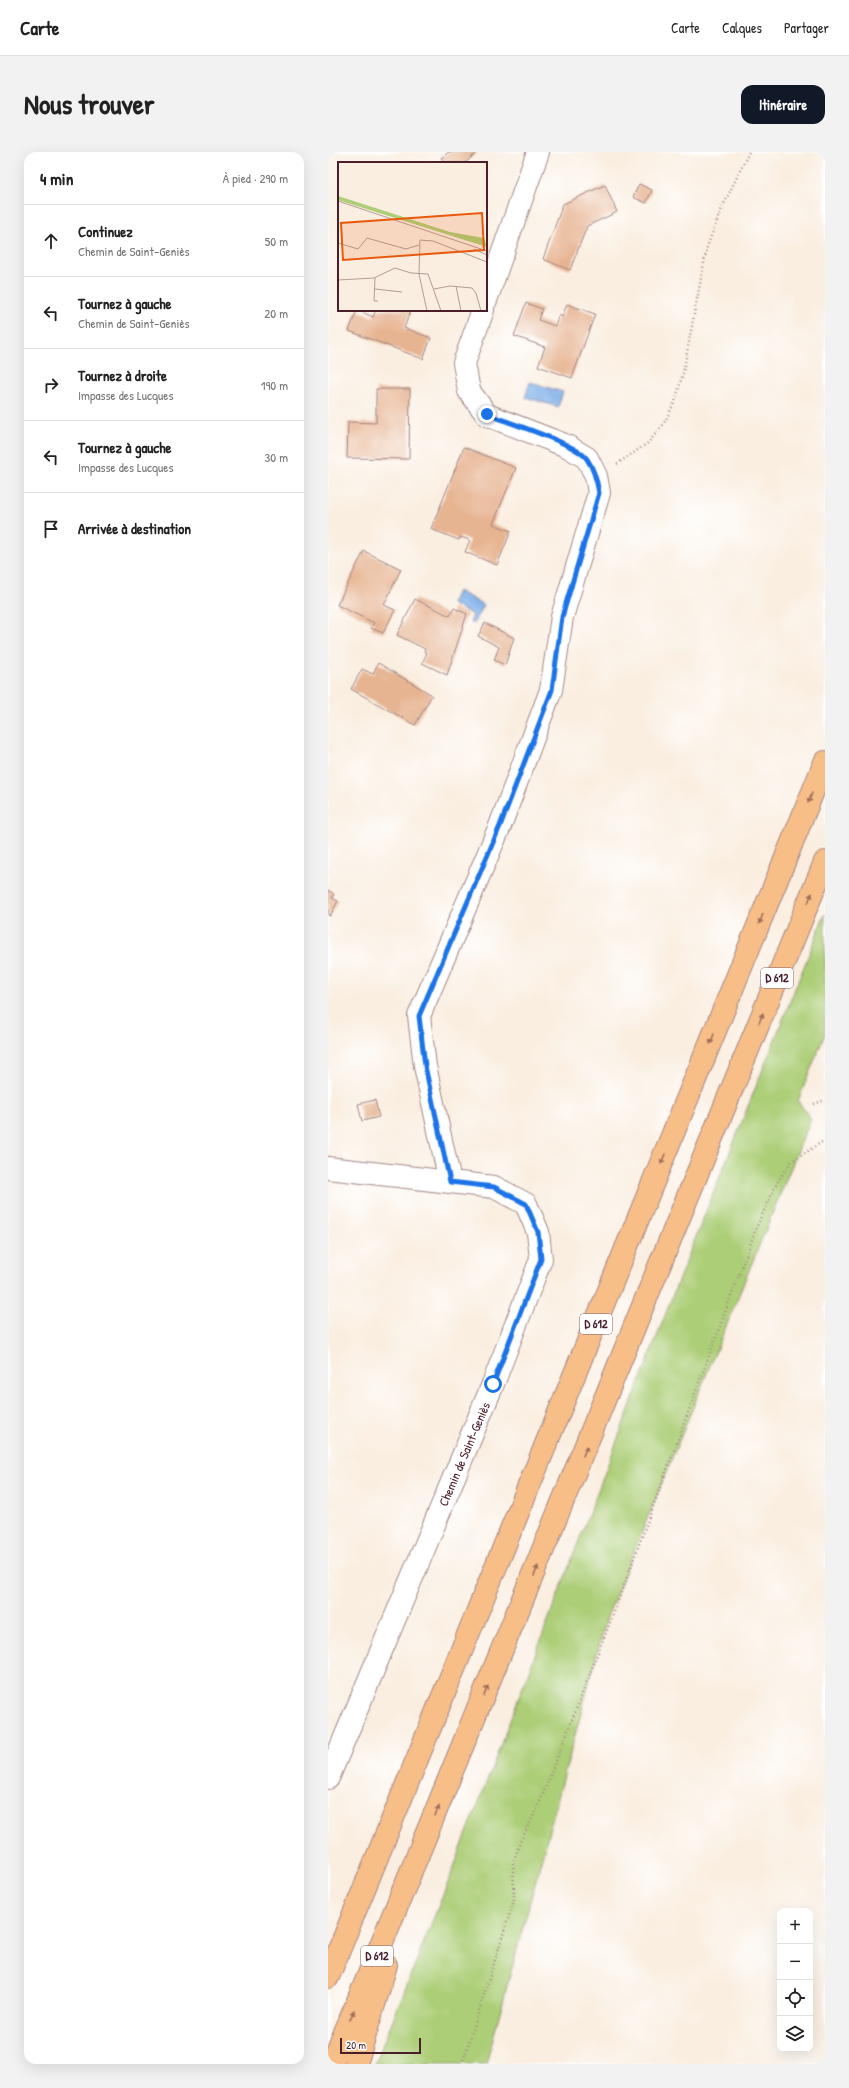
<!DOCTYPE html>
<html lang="fr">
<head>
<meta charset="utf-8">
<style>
  :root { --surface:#fff; --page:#f2f2f2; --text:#222; --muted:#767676; --line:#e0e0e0; --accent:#111827 }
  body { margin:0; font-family:"Patrick Hand",sans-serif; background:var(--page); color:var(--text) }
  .controls { position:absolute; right:12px; bottom:12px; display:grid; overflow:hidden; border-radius:8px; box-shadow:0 4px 16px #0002 }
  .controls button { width:36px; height:36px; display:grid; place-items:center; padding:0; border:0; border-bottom:1px solid var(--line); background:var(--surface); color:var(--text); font:20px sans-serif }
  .scale { position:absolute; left:12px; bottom:10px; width:81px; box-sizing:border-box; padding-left:4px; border:2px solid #4a1f2b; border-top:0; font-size:11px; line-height:14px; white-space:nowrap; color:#4a1f2b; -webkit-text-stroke:3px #fff; paint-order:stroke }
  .stop { position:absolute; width:12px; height:12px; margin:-9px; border:3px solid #1a73e8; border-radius:50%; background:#fff }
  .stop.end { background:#1a73e8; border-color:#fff; box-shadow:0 1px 4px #0008 }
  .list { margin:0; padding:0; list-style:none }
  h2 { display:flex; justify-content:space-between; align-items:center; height:52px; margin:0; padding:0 16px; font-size:17px }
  h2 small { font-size:13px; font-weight:400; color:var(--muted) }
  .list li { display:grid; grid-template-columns:26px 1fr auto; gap:12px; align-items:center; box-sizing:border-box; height:72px; padding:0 16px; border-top:1px solid var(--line) }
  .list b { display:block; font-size:15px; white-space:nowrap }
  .list p { margin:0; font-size:13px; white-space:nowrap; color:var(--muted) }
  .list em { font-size:13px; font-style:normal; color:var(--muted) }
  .icon { flex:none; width:22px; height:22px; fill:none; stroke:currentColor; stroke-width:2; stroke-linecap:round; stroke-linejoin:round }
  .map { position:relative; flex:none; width:497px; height:1912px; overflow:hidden; border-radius:12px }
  header { display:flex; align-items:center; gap:24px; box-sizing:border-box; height:56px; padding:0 20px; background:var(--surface); border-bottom:1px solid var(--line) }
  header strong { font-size:19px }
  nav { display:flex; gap:22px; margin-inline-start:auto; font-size:14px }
  .intro { display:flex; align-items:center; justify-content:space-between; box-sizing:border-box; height:96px; padding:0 24px }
  h1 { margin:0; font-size:28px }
  .button { padding:10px 18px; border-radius:12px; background:var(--accent); color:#fff; font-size:14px; font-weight:700 }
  main { display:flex; gap:24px; padding:0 24px }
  aside { flex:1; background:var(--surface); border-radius:12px; box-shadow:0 4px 16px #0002 }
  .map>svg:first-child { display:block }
  .green { fill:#acce76; stroke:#7b7650 }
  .water { fill:#7cade7; stroke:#636689 }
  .building { fill:#e7b491 }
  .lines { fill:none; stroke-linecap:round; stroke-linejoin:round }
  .minor-casing { stroke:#a28686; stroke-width:24 }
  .trunk-casing { stroke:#a28686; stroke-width:24 }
  .path { stroke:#a28686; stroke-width:2.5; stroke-dasharray:1 3; stroke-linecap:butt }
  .minor { stroke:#fff; stroke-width:22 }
  .trunk { stroke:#f7be88; stroke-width:22 }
  .oneway { fill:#a06e5a }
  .route { stroke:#1a73e8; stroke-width:5 }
  .labels { text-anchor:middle; stroke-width:4; stroke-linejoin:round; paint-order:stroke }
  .shield { fill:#fff; stroke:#80626b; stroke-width:1 }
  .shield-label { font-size:12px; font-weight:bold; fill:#4a1f2b }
  .street-label { font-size:13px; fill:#4a1f2b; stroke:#fff }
  .inset-road { fill:none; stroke:#b49b98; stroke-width:1 }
  .view { fill:#e8590c; fill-opacity:0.15; stroke:#e8590c; stroke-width:2 }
  .inset-edge { fill:none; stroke:#4a1f2b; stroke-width:2 }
</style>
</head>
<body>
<header>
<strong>Carte</strong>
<nav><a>Carte</a><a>Calques</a><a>Partager</a></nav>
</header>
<div class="intro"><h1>Nous trouver</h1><a class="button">Itinéraire</a></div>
<main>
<aside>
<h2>4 min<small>À pied · 290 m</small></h2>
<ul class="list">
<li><svg class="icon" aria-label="ahead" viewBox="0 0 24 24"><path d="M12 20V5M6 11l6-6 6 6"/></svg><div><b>Continuez</b><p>Chemin de Saint-Geniès</p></div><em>50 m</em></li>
<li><svg class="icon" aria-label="left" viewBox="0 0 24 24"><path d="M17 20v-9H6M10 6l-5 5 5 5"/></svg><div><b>Tournez à gauche</b><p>Chemin de Saint-Geniès</p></div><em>20 m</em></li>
<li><svg class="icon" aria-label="right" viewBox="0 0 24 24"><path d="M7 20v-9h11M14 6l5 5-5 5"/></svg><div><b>Tournez à droite</b><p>Impasse des Lucques</p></div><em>190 m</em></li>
<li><svg class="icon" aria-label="left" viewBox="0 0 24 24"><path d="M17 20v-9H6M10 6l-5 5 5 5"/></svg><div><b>Tournez à gauche</b><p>Impasse des Lucques</p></div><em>30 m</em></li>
<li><svg class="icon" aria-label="arrive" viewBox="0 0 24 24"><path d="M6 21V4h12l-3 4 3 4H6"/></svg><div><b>Arrivée à destination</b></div></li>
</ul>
</aside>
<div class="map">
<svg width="497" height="1912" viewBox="0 0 497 1912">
  <rect width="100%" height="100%" fill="#fff"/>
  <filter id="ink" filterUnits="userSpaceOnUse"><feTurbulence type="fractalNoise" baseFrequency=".025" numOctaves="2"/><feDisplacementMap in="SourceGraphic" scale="8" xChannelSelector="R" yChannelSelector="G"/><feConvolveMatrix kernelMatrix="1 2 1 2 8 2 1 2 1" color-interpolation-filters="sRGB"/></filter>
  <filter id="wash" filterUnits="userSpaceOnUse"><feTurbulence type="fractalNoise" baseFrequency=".012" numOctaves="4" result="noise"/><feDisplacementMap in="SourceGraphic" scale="16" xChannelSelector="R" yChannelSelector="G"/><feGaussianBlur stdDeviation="0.9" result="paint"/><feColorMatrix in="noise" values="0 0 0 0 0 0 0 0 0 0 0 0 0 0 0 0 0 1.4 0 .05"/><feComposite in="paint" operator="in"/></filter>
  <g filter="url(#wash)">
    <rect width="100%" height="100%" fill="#faeee0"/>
    <!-- green -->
    <path class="green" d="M 497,762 L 497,882 L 470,949 L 483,967 L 279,1465 L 158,1912 L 47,1912 L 121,1728 L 349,1132 Z"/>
    <!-- water -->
    <path class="water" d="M 202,230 L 235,240 L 230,255 L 197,245 Z
      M 130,439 L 156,453 L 146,472 L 142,470 L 145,463 L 124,452 Z"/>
    <g id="blocks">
      <!-- building -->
      <path class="building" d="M 121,0 L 150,0 L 138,10 L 139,11 L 118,11 L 113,6 Z
        M 311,32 L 324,38 L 318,51 L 305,45 Z
        M 277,33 L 289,60 L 259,74 L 242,118 L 215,107 L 235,52 Z
        M 198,151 L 214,157 L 210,168 L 227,174 L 231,163 L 234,165 L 239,152 L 267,162 L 244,226 L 210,214 L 217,195 L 186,184 Z
        M 29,158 L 45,165 L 48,158 L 83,158 L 76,176 L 103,186 L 95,207 L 21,179 Z
        M 48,237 L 82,237 L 81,307 L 19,306 L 20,270 L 48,271 Z
        M 136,295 L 188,316 L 165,372 L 183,379 L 169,413 L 137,400 L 142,388 L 132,385 L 131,388 L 103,377 Z
        M 36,399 L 73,417 L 56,453 L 67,458 L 55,481 L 43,476 L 46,471 L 9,453 Z
        M 87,447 L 122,464 L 126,456 L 139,462 L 119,523 L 94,511 L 99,501 L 96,499 L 97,497 L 69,483 Z
        M 157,471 L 186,486 L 177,513 L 166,508 L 171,495 L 150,484 Z
        M 50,511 L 104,543 L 87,573 L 23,537 L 34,517 L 45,522 Z
        M 0,738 L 6,742 L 4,746 L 10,749 L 2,764 L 0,763 Z
        M 47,948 L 51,965 L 34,969 L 30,952 Z"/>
    </g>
  </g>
  <g filter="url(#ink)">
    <use href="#blocks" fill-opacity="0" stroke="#a28686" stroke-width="1"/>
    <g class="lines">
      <!-- minor casing -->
      <g class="minor-casing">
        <path id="minor" d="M 158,148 L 210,0
          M 0,1016 L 166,1035 L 198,1052 L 210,1080 L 213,1107 L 165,1232 L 0,1626
          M 122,1030 L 97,914 L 91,864 L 172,674 L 223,538 L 234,465 L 271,341 L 268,324 L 259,306 L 239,294 L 159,263 L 141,239 L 136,211 L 155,158"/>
      </g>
      <!-- trunk casing -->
      <g class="trunk-casing">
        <path id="trunk" d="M 0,1825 L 497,610
          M 4,1912 L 497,710
          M 28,1912 L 58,1813"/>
      </g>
      <!-- path -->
      <path class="path" d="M 289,312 L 320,291 L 335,273 L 347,250 L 355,221 L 379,95 L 394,56 L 421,0
        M 486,952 L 497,948
        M 134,1912 L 186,1748 L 185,1711 L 192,1690 L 210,1655 L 286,1460 L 429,1074 L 450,1029 L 464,1009 L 497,988"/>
      <!-- minor -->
      <use href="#minor" class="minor"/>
      <!-- trunk -->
      <use href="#trunk" class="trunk"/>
    </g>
    <!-- one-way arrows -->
    <defs><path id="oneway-solid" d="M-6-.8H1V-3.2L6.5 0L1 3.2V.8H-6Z"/></defs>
    <g class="oneway">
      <use href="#oneway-solid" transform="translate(482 646) rotate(112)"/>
      <use href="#oneway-solid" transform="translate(482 746) rotate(-68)"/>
      <use href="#oneway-solid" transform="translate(433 767) rotate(112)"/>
      <use href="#oneway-solid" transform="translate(433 866) rotate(-68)"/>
      <use href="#oneway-solid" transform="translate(384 887) rotate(112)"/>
      <use href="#oneway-solid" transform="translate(335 1007) rotate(112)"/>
      <use href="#oneway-solid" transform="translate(257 1299) rotate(-68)"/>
      <use href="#oneway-solid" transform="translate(208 1419) rotate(-68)"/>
      <use href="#oneway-solid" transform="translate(158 1539) rotate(-68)"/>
      <use href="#oneway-solid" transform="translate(109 1659) rotate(-68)"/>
      <use href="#oneway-solid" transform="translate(24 1863) rotate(-67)"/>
    </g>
  </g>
  <g class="lines" filter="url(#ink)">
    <!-- route -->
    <path class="route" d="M 159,262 C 179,270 249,292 259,307 C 266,317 269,329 271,341 L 234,465 L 224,538 L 172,674 L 91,864 L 97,914 L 122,1030 L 166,1035 L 198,1052 L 210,1080 L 213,1107 L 165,1232"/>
  </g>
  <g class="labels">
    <!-- shield labels -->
    <g class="shield">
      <rect x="433" y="816" width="32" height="20" rx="3"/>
      <rect x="252" y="1162" width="32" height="20" rx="3"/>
      <rect x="33" y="1794" width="32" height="20" rx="3"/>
    </g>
    <g class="shield-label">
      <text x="449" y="830">D 612</text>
      <text x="268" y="1176">D 612</text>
      <text x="49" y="1808">D 612</text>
    </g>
    <!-- street labels -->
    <g class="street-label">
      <text transform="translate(136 1302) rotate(-67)" y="5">Chemin de Saint-Geniès</text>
    </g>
  </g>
  <!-- overview -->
  <g transform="translate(10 10)">
    <rect width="149" height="149" fill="#faeee0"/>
    <path d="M 0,34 L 112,70 L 146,76 L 149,85 L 0,38 Z" fill="#acce76"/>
    <path class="inset-road" d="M 0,39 L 149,89M 0,81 L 20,87 L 29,76 L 68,87 L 81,83M 136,87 L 149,93M 37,116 L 36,139 L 40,139M 0,118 L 36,116 L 57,106 L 73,111 L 90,112 L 103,149M 118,124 L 123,149M 37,127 L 64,130M 96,127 L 112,124 L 134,126 L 138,131 L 143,149M 89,149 L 81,112 L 82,78 L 95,79 L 149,100"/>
    <path class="view" d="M 144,51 L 146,88 L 5,98 L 3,61 Z"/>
    <rect width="149" height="149" class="inset-edge"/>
  </g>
</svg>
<div class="controls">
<button>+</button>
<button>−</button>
<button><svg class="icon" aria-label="locate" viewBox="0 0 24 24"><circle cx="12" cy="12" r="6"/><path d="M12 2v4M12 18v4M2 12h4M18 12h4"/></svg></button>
<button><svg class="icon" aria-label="layers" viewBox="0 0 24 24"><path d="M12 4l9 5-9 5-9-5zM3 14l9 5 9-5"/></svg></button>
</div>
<div class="scale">20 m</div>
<div class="stop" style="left:165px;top:1232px"></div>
<div class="stop end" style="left:159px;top:262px"></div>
</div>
</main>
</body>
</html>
